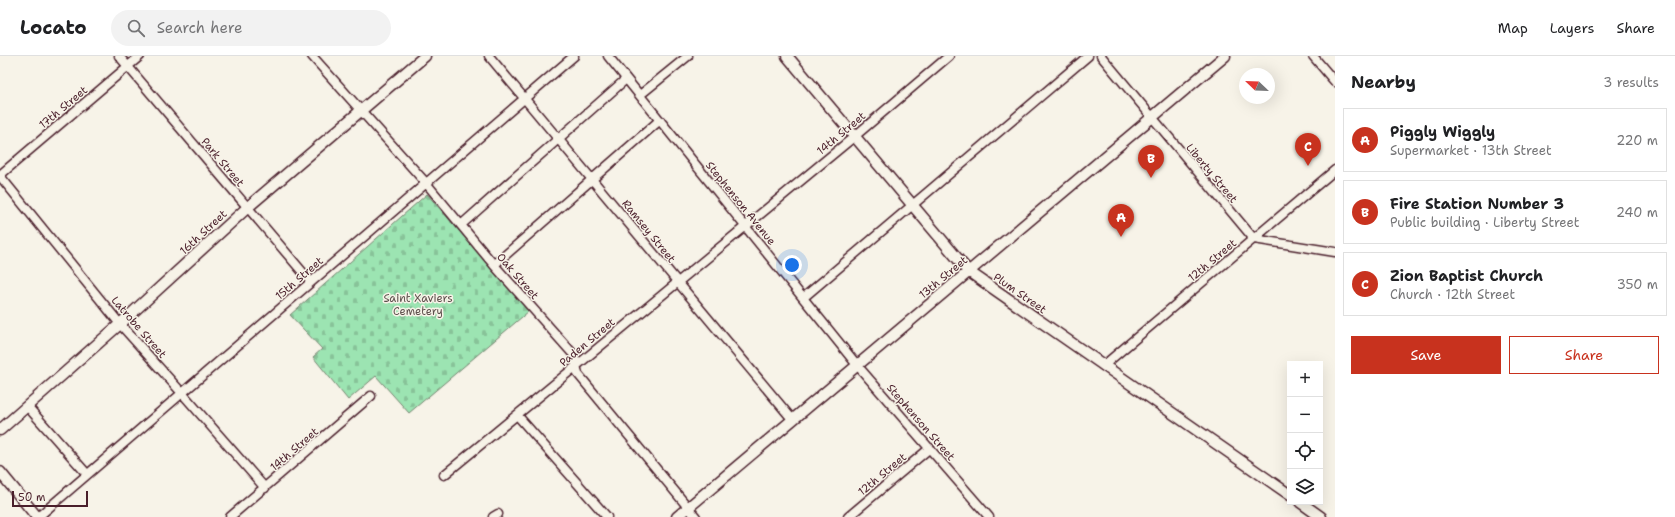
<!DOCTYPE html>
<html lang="en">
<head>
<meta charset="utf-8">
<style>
  :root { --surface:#fff; --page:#f2f2f2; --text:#202124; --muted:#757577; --line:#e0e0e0; --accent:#c8321e }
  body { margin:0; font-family:"Shantell Sans",sans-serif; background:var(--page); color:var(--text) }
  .controls { position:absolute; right:12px; bottom:12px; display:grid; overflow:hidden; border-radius:0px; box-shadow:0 4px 16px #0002 }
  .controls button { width:36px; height:36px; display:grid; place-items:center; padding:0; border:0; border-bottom:1px solid var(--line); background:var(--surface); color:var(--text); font:20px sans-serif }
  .compass { position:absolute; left:1239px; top:12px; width:36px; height:36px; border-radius:50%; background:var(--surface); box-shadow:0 4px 16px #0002; rotate:293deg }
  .scale { position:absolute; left:12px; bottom:10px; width:76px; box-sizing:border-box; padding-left:4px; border:2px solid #4a1f2b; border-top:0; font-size:11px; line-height:14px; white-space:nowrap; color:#4a1f2b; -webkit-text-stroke:3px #f7f3e8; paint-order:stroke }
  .you { position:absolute; left:792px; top:209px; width:14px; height:14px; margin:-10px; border:3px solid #fff; border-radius:50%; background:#1a73e8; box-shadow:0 0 0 6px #1a73e833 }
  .badge { display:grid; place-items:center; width:26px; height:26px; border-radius:50%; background:var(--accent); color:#fff; font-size:13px; font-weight:700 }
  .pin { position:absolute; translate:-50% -33px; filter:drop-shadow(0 1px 2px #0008) }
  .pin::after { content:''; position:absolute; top:21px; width:14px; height:12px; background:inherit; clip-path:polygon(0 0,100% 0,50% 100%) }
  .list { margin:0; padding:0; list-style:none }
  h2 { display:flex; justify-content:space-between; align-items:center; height:52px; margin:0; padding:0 16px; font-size:17px }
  h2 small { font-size:13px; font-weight:400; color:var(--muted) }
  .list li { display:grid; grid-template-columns:26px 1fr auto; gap:12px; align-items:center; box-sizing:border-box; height:64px; margin:0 8px 8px; padding:0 8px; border:1px solid var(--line); border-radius:0px }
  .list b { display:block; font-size:15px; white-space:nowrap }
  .list p { margin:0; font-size:13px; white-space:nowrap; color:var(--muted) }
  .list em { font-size:13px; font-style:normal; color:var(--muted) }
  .actions { display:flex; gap:8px; padding:12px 16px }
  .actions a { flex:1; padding:9px 0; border:1px solid var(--accent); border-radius:0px; text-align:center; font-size:14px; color:var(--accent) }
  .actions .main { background:var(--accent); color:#fff }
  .icon { flex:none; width:22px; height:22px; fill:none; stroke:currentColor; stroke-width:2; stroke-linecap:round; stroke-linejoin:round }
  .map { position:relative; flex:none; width:1335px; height:461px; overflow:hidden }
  header { display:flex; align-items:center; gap:24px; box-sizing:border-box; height:56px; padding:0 20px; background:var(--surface); border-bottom:1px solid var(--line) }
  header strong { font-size:19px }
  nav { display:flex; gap:22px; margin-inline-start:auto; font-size:14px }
  .search { width:280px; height:36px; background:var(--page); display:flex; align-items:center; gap:10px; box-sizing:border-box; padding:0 14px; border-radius:22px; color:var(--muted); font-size:15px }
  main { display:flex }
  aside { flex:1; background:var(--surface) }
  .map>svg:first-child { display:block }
  .cemetery { fill:url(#cemetery-stones); stroke:#73826e }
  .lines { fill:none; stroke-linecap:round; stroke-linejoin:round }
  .minor-casing { stroke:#4a1f2b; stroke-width:11 }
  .tertiary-casing { stroke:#4a1f2b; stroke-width:13 }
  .minor { stroke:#f7f3e8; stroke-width:8 }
  .tertiary { stroke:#f7f3e8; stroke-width:10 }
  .labels { text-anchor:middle; stroke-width:3; stroke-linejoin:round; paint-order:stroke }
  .street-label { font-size:11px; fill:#4a1f2b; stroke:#f7f3e8 }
  .park-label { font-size:11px; fill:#5e504d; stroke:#f7f3e8 }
</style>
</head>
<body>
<header>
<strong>Locato</strong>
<div class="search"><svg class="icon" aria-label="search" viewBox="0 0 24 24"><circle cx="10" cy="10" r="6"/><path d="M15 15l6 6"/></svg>Search here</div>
<nav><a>Map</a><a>Layers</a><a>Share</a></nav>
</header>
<main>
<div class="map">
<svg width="1335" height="461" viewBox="0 0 1335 461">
  <defs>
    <pattern id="cemetery-stones" width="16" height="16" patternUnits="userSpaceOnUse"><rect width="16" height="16" fill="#9ce4b2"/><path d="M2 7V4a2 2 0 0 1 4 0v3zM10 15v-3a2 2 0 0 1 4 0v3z" fill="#88c399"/></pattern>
  </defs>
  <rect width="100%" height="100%" fill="#f7f3e8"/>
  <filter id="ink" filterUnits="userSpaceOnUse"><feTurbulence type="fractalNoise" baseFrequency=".025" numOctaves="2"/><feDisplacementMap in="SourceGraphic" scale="8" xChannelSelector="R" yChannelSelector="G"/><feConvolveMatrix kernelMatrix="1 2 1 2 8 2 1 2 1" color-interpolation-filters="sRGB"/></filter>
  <g filter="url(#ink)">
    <!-- cemetery -->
    <path class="cemetery" d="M 427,138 L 529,255 L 409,357 L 376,320 L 348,344 L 313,301 L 322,293 L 290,259 Z"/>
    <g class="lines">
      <!-- minor casing -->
      <g class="minor-casing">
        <path id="minor" d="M 119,0 L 311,226
          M 312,0 L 426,127 L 494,209 L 574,299 L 578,318 L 696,461
          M 489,0 C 591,121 691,243 792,363
          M 608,0 L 857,309 L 989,461
          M 1101,0 L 1254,183 L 1335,196
          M 1313,0 L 1335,26
          M 640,39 L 688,0
          M 0,119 L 140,0
          M 0,120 L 120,268 L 182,337 L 265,432
          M 461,169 L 626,23
          M 494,209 L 660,64
          M 803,242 L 1088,0
          M 1103,310 L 1335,114
          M 27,350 L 87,418
          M 517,359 L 607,461
          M 444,419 L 855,80 L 949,0
          M 38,461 L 574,0
          M 230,461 L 371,340
          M 493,461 L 498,458
          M 848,461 L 930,392"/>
      </g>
      <!-- tertiary casing -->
      <g class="tertiary-casing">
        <path id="tertiary" d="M 787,0 L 968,215 L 1290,439
          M 0,374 L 120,268 L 248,151 L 425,0
          M 0,416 L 37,461
          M 1300,446 L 1321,461
          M 677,461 L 1225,0"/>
      </g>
      <!-- minor -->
      <use href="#minor" class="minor"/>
      <!-- tertiary -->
      <use href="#tertiary" class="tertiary"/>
    </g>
  </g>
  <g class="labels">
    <!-- street labels -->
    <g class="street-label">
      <text transform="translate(63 51) rotate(-40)" y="4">17th Street</text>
      <text transform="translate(841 77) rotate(-40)" y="4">14th Street</text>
      <text transform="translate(223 106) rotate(50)" y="4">Park Street</text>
      <text transform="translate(1212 117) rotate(50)" y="4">Liberty Street</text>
      <text transform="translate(741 147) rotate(51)" y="4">Stephenson Avenue</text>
      <text transform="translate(649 175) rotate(51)" y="4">Ramsey Street</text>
      <text transform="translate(203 176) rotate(-43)" y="4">16th Street</text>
      <text transform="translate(1212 204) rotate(-40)" y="4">12th Street</text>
      <text transform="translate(518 220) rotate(49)" y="4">Oak Street</text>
      <text transform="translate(943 221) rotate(-40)" y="4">13th Street</text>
      <text transform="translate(299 222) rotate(-41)" y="4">15th Street</text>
      <text transform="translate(1020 237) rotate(35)" y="4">Plum Street</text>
      <text transform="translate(139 271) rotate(49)" y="4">Latrobe Street</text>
      <text transform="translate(587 286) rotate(-40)" y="4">Paden Street</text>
      <text transform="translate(921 366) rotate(49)" y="4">Stephenson Street</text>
      <text transform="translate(294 393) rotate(-41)" y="4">14th Street</text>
      <text transform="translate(882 418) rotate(-40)" y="4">12th Street</text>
    </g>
    <!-- park labels -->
    <g class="park-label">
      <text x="418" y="246">Saint Xaviers<tspan x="418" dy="13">Cemetery</tspan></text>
    </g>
  </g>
</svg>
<div class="controls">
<button>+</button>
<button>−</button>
<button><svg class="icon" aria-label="locate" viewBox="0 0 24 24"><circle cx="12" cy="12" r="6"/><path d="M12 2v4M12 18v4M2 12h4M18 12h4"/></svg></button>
<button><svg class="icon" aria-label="layers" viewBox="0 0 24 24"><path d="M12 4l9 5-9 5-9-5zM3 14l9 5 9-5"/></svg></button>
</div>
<svg class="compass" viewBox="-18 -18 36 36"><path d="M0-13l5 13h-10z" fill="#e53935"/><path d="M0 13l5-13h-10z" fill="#757577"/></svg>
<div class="scale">50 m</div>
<div class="you"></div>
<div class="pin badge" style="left:1121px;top:181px">A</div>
<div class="pin badge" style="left:1151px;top:122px">B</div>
<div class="pin badge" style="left:1308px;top:110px">C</div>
</div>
<aside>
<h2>Nearby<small>3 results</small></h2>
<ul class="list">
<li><span class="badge">A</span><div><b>Piggly Wiggly</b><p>Supermarket · 13th Street</p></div><em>220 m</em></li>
<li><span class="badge">B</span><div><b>Fire Station Number 3</b><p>Public building · Liberty Street</p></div><em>240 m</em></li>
<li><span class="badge">C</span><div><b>Zion Baptist Church</b><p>Church · 12th Street</p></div><em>350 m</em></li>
</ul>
<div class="actions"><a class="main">Save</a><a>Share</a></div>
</aside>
</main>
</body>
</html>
